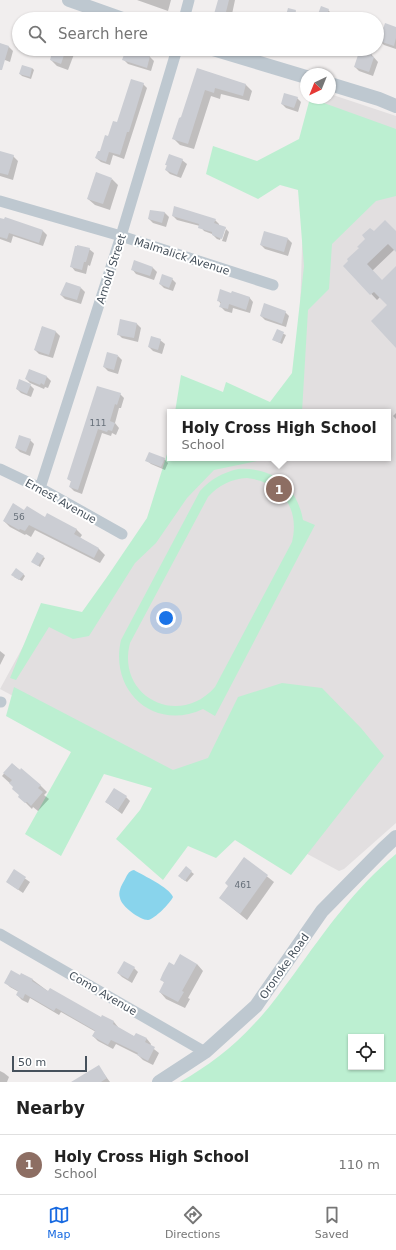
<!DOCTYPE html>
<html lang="en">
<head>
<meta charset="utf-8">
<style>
  :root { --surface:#fff; --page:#f6f6f6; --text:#222; --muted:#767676; --line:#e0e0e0; --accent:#186ae1 }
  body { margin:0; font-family:"DejaVu Sans",sans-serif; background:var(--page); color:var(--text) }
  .controls { position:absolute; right:12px; bottom:12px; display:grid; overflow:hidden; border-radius:0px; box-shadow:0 1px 3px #0004 }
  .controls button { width:36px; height:36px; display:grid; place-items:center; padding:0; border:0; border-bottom:1px solid var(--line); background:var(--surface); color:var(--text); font:20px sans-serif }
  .compass { position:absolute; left:300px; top:68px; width:36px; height:36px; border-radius:50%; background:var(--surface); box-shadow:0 1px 3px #0004; rotate:223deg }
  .scale { position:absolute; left:12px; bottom:10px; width:75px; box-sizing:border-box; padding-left:4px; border:2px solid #46515c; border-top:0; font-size:11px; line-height:14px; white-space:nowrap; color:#46515c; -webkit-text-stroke:3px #fff; paint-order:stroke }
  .you { position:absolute; left:166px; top:618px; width:14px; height:14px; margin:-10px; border:3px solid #fff; border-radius:50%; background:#1a73e8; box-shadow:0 0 0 6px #1a73e833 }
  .badge { display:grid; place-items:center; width:26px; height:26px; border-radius:50%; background:var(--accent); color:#fff; font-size:13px; font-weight:700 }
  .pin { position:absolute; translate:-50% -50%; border:2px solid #fff; box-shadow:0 1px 4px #0006 }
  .popup { position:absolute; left:167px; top:409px; width:224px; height:52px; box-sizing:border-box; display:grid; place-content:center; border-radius:0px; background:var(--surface); filter:drop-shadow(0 1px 3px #0005); font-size:13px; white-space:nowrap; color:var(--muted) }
  .popup b { font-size:15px; color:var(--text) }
  .popup::after { content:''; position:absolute; left:50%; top:100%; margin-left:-8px; border:8px solid transparent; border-top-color:var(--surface) }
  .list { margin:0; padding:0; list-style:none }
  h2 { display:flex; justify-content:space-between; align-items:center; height:52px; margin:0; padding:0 16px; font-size:17px }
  h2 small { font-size:13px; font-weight:400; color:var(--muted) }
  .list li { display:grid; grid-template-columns:26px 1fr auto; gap:12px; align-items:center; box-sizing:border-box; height:60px; padding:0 16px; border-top:1px solid var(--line) }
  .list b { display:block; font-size:15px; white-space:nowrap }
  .list p { margin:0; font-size:13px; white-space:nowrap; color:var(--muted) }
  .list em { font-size:13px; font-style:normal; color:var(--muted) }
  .icon { flex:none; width:22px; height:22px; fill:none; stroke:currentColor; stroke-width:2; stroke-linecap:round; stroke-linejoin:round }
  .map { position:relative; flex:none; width:396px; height:1082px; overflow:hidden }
  .search { position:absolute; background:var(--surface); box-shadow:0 1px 3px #0004; left:12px; right:12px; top:12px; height:44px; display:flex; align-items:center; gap:10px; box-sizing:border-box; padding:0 14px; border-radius:22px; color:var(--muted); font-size:15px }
  .sheet { height:112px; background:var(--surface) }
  nav { display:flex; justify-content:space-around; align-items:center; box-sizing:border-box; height:56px; border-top:1px solid var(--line); background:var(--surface); font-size:11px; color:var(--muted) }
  nav a { display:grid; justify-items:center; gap:2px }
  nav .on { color:var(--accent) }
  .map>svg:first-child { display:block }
  .education { fill:#e2dfe0 }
  .green { fill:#bcefd1; fill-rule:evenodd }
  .water { fill:#89d4ec }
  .shadow { fill:#0003 }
  .building { fill:#cbcdd3 }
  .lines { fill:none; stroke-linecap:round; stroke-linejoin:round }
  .minor { stroke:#bec8d0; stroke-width:11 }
  .tertiary { stroke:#bec8d0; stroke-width:14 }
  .labels { text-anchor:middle; stroke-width:4; stroke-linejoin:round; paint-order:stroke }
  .number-label { font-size:9px; fill:#67707a }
  .street-label { font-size:11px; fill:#46515c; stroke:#fff }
</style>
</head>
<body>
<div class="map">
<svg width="396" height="1082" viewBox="0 0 396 1082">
  <rect width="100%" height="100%" fill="#f1eeee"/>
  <!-- education -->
  <path class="education" d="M 330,94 L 396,116 L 396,823 L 344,869 L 339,871 L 0,689 L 44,608 L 84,630 L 147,533 L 171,458 L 388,458 L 388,412 L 297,412 L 303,214 L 322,98 L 330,98 Z"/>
  <!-- green -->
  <path class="green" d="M 310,98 L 396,129 L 396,196 L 376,201 L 332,244 L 329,289 L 308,310 L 302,412 L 175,412 L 181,375 L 223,392 L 226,382 L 270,402 L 292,373 L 304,266 L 298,190 L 280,185 L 258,199 L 206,174 L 213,146 L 257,161 L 299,139 Z
    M 170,437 L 170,458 L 260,458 L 257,461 L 214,470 L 187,498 L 156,543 L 135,563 L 89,636 L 73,639 L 49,627 L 16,680 L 10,678 L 41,603 L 82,612 L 107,577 L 147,518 L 168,451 Z
    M 238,469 C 273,467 297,486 303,520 L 315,525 L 215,716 L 203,709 C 154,732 109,691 121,640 L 200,491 C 211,479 222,473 238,469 ZM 247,478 C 282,482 300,509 292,542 L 215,687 C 178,729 116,696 130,643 L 208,497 C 219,485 231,479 247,478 Z
    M 282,683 L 322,688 L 361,728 L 384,756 L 291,875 L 235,840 L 216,858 L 188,846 L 163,880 L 116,839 L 140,810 L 152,788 L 104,774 L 61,856 L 25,834 L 71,752 L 6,716 L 14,687 L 173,770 L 208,758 L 238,697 Z
    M 396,854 L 396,1082 L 180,1082 C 208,1066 232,1048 254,1024 C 269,1009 281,991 294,974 C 325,931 355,888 396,854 ZM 351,1037 L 381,1037 L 381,1067 L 351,1067 Z"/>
  <!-- water -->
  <path class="water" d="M 134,870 C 144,876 169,887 173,897 C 170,903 155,919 148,920 C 140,920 121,906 120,898 C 118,892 121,886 124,881 C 127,876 128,871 134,870 Z"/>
  <!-- shadow -->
  <path class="shadow" d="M 137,0 L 171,0 L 168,11 Z
    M 219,0 L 235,0 L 231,19 L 220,18 L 215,13 Z
    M 328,10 L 330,12 L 328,18 L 319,14 Z
    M 295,11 L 301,17 L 300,19 L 284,19 Z
    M 248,14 L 256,15 L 260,19 L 247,19 Z
    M 396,28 L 396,49 L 384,45 L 380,41 Z
    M 0,44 L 9,47 L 13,51 L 10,62 L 0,58 Z
    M 52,49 L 76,49 L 68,70 L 57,66 L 51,60 L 54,50 Z
    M 127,49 L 139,50 L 143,55 L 150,57 L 154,61 L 151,71 L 128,64 L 124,60 Z
    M 317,49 L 333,49 L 331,55 Z
    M 371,54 L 378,62 L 373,76 L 359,71 L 355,67 Z
    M 32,68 L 34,70 L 31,79 L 22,76 L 20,74 Z
    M 198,69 L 246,85 L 252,91 L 249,101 L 221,94 L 220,99 L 211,96 L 194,149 L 180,145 L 174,139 L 182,118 Z
    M 143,84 L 147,88 L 124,159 L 113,155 L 110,165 L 101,162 L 96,158 Z
    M 297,98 L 301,102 L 298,112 L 286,108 L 282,104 Z
    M 0,152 L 13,156 L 18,161 L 13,180 L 0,176 Z
    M 182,160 L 187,164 L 181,178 L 170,174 L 166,170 L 168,166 L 166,165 Z
    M 112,179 L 118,185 L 110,210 L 95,205 L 88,199 Z
    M 151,211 L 165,213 L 169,217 L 166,227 L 153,223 L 149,219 Z
    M 173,216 L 215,220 L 219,224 L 219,226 L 225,228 L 229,232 L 226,242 L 222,241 L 226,229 L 224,229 L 220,240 L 217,239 L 212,234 L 204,231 L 200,226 L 177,220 Z
    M 0,222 L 43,231 L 47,235 L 43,246 L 13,236 L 11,243 L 0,239 Z
    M 374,232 L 396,233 L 396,250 L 395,249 L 372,271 L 382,281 L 396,268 L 396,346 L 388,305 L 380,297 L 377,300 L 345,266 Z
    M 288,239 L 292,243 L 288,256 L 265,249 L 261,245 Z
    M 89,249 L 94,253 L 90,266 L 88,265 L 86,274 L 75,271 L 71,266 Z
    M 134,262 L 153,268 L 157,272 L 154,280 L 136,274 L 132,269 Z
    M 172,279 L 176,283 L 173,291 L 164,288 L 160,284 Z
    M 81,288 L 85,292 L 81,304 L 65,299 L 61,295 Z
    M 249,297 L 253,302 L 250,313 L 233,308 L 232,313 L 225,311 L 220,306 L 221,304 L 218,300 Z
    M 285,312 L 289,316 L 286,327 L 265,320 L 261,316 Z
    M 121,320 L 137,324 L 141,328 L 138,342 L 122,338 L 118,334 Z
    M 42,327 L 56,332 L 60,336 L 53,358 L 39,354 L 35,350 Z
    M 277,331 L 286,335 L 282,344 L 274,340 Z
    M 160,340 L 165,344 L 162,354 L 153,351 L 149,347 Z
    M 118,356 L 122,360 L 118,374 L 108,371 L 104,367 Z
    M 30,370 L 47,377 L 51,381 L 48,388 L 45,387 L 44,389 L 30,383 L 26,379 Z
    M 30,385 L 34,389 L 31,397 L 21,393 L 17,389 Z
    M 98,387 L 120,394 L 124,398 L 121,408 L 119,408 L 115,423 L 119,428 L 116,435 L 112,433 L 111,436 L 102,433 L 82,494 L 74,491 L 70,487 L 72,482 L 68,479 Z
    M 396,413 L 396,419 L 393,416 Z
    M 30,440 L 34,444 L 30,456 L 20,452 L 16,448 Z
    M 164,459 L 168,463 L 165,470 L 151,464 L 146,460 Z
    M 25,511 L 76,529 L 82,535 L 80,538 L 99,549 L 105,555 L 100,563 L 35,530 L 31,537 L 26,534 L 25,535 L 10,527 L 4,521 Z
    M 43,557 L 45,558 L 40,567 L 34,563 Z
    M 23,574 L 25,576 L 22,581 L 14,577 Z
    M 0,651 L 5,655 L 0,665 Z
    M 12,764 L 40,785 L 47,792 L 44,795 L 49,799 L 38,811 L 33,807 L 32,809 L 26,803 L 19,797 L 20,796 L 14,787 L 2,776 Z
    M 126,797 L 130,801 L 122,814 L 106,802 Z
    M 244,858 L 274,882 L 247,920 L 220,898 L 229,886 Z
    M 186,868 L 194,874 L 187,882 L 181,878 Z
    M 14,871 L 30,882 L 23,893 L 7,882 Z
    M 197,964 L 203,971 L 188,998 L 190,999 L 185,1008 L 166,999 L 160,992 L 165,983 L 161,979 L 175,966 Z
    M 134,968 L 138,972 L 132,983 L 122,977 L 118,973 Z
    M 22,974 L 33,980 L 49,992 L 102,1018 L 114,1022 L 118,1027 L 117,1028 L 135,1037 L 136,1034 L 147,1039 L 151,1044 L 150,1046 L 159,1053 L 153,1065 L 143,1060 L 138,1055 L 116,1044 L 113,1049 L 98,1041 L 93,1036 L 96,1032 L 61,1012 L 59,1015 L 30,998 L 28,1003 L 22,1000 L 17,995 L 19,992 L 10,987 L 6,983 L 21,976 Z
    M 98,1066 L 110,1082 L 83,1082 Z
    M 0,1071 L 4,1073 L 9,1077 L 7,1082 L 0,1082 Z"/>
  <!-- building -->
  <path class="building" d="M 218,0 L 229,0 L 225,16 L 214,14 Z
    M 321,6 L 329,9 L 326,17 L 318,14 Z
    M 288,8 L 296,10 L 293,19 L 285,19 Z
    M 385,23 L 396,27 L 396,38 L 394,46 L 379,41 Z
    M 0,43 L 9,46 L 2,70 L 0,70 Z
    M 53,49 L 66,49 L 61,64 L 50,60 Z
    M 126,49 L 139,49 L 138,52 L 150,56 L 147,68 L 122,60 Z
    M 360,49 L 372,53 L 371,56 L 374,57 L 369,72 L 354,67 Z
    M 22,65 L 32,68 L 30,77 L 19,74 Z
    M 197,68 L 246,84 L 243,96 L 215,88 L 214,93 L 205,90 L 188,144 L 172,139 L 179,118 L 181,117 Z
    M 131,79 L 144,83 L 129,132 L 127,132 L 120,155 L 109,152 L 106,162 L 95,158 L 98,151 L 100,151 L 105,135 L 108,136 L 113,121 L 117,122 Z
    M 284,93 L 298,97 L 294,108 L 281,104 Z
    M 0,151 L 14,155 L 8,175 L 0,173 Z
    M 169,154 L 183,159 L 177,175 L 165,170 L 167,165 L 165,165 Z
    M 96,172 L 112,178 L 103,204 L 87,199 Z
    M 174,206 L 216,219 L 214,223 L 226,227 L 222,239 L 212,235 L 212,232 L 198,228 L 199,224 L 172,216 Z
    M 150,210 L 165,212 L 162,223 L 148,219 Z
    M 5,217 L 43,230 L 39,243 L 9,233 L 7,239 L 0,237 L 0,218 L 4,219 Z
    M 385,220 L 396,231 L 396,252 L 388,244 L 367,264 L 382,280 L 396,266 L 396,348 L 371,321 L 387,305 L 374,292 L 370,295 L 343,266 L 348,261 L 347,259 L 359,248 L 357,247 L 365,239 L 362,235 L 370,228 L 374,231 Z
    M 264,231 L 288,238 L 284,252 L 260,245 Z
    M 77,245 L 90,248 L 86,262 L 84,262 L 82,270 L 70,267 L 75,246 L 77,246 Z
    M 134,260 L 153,267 L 150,276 L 131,270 Z
    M 162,274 L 173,278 L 169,288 L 159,284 Z
    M 66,282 L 81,287 L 77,300 L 60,295 Z
    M 220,289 L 231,293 L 232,291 L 250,297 L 246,310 L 229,304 L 228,309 L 219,307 L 221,302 L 217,301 Z
    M 264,303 L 286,311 L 282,324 L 260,316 Z
    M 120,319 L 137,323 L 134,338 L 117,335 Z
    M 42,326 L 56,331 L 49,355 L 34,350 Z
    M 277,329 L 284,332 L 280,343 L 272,340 Z
    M 151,336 L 161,339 L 158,350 L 148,347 Z
    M 107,352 L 118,355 L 114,370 L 103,367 Z
    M 29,369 L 47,376 L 44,385 L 41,383 L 40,385 L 25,379 Z
    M 19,379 L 31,384 L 27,394 L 16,389 Z
    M 97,386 L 121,393 L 117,405 L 115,404 L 110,421 L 115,423 L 112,431 L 108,430 L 107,432 L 98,429 L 78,490 L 69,487 L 71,481 L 67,479 Z
    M 19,435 L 31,439 L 26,452 L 15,448 Z
    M 149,452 L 165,458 L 161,467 L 145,461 Z
    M 13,503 L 24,510 L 27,506 L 45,517 L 47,513 L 77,529 L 74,534 L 99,548 L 94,558 L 29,525 L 25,531 L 20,529 L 19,530 L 3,521 Z
    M 37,552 L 44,556 L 38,566 L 31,562 Z
    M 16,568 L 24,574 L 19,580 L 11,575 Z
    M 12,763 L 20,770 L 21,768 L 41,785 L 38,788 L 43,792 L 31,806 L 27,802 L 25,803 L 18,797 L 19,795 L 12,789 L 13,787 L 9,783 L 12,780 L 3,773 Z
    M 114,788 L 127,796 L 118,810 L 105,802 Z
    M 244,857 L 268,875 L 240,914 L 219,898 L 228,886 L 225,883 Z
    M 186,866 L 192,871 L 185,881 L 178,876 Z
    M 14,869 L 26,877 L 18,890 L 6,882 Z
    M 180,954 L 197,964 L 182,991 L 184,992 L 178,1002 L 159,992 L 164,982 L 160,980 L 163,973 L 169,962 L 174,965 Z
    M 124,961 L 135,967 L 128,979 L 117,973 Z
    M 11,970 L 20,975 L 21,973 L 33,979 L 32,981 L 48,991 L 50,988 L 101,1017 L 102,1015 L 114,1021 L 113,1024 L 134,1036 L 136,1033 L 147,1038 L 145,1042 L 155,1047 L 148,1061 L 137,1055 L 138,1053 L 111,1040 L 108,1045 L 92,1036 L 95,1031 L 94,1030 L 56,1008 L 54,1011 L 25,994 L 23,999 L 16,995 L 18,991 L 4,983 Z
    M 99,1065 L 107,1078 L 101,1082 L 71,1082 Z"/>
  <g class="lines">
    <!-- minor -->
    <path class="minor" d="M 184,19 L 189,0
      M 0,201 L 121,236 L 273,285
      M 0,469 L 40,488 L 122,534
      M 40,488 L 121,236 L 177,49
      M 0,702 L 1,702
      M 0,934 L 205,1052"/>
    <!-- tertiary -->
    <path class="tertiary" d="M 69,0 L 123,19
      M 213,49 L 306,77
      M 330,84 L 379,99 L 396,106
      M 159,1082 L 205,1052 L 256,1006 L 322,911 L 383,849 L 396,837"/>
  </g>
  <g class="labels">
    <!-- number labels -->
    <g class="number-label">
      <text x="98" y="426">111</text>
      <text x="19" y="520">56</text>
      <text x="243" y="888">461</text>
    </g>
    <!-- street labels -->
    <g class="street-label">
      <text transform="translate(182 256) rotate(18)" y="4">Malmalick Avenue</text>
      <text transform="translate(111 269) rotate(-72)" y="4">Arnold Street</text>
      <text transform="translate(61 501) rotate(29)" y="4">Ernest Avenue</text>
      <text transform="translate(284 966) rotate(-55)" y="4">Oronoke Road</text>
      <text transform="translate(103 993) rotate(30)" y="4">Como Avenue</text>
    </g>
  </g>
</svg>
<div class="controls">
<button><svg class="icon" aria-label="locate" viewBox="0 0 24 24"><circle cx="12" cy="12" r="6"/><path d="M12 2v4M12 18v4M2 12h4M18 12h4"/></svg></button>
</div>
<svg class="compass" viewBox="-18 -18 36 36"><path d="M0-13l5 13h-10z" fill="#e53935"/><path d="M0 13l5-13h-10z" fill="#767676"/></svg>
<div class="scale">50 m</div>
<div class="you"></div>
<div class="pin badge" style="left:279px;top:489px;background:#8d6e63">1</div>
<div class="popup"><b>Holy Cross High School</b>School</div>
<div class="search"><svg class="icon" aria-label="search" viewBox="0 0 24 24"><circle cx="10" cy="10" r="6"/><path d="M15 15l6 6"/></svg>Search here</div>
</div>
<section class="sheet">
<h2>Nearby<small></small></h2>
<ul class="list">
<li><span class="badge" style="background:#8d6e63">1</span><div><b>Holy Cross High School</b><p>School</p></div><em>110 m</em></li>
</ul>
</section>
<nav>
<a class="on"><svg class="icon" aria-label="map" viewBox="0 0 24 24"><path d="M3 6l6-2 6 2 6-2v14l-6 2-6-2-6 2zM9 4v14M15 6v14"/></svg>Map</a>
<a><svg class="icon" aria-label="directions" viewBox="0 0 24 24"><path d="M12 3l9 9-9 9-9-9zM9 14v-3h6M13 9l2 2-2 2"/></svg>Directions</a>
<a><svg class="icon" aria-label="saved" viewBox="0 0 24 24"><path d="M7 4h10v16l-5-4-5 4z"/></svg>Saved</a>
</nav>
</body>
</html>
